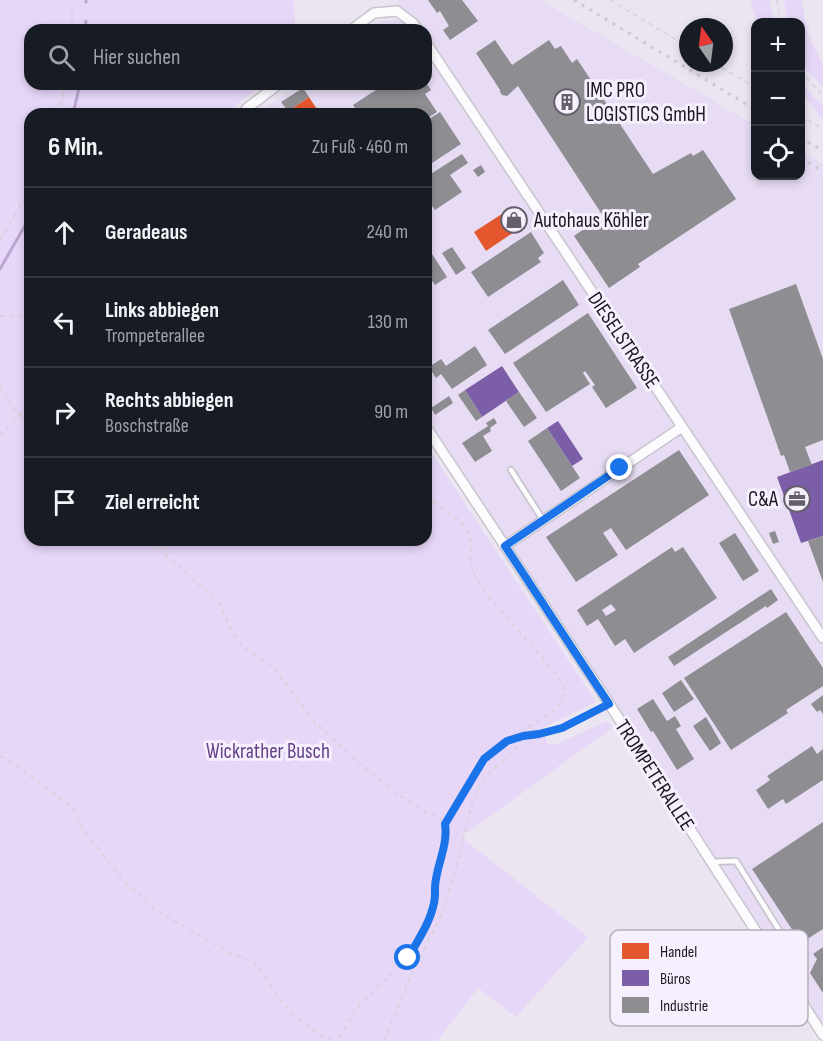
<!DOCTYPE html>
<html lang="de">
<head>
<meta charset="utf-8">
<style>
  :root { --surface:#171b24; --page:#242831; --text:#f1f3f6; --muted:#9ea1a6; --line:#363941 }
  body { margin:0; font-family:"Sofia Sans Condensed",sans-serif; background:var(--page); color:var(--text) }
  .controls { position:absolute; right:18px; top:18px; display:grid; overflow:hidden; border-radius:12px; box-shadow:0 3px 9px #0003 }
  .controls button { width:54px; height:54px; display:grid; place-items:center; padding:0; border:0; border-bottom:2px solid var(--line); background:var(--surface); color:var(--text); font:30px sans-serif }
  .compass { position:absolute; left:679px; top:18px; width:54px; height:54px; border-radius:50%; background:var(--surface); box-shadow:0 3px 9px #0003; rotate:346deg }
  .stop { position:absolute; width:18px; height:18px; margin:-14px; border:4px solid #1a73e8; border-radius:50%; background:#fff }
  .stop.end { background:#1a73e8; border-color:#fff; box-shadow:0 2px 6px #0008 }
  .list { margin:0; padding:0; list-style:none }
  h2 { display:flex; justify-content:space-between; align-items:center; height:78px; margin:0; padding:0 24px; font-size:26px }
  h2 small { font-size:20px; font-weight:400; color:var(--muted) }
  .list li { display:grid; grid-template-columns:39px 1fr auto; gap:18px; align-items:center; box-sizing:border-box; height:90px; padding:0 24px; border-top:2px solid var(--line) }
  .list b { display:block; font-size:22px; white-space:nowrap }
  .list p { margin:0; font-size:20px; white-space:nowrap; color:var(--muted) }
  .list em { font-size:20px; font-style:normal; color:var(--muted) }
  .icon { flex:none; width:33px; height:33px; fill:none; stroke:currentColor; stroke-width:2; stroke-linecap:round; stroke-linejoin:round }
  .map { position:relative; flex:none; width:823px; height:1041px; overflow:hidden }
  .search { position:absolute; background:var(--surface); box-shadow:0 3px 9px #0003; left:24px; top:24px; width:408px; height:66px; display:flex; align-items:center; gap:15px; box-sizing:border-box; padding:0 21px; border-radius:18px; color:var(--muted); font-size:22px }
  .panel { position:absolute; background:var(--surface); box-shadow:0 3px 9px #0003; left:24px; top:108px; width:408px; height:438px; border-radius:18px }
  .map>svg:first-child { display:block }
  .built { fill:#e7dcf3 }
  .green { fill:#e6d6f8 }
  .shops { fill:#e4572e }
  .offices { fill:#7b5ea7 }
  .industry { fill:#8d8d92; fill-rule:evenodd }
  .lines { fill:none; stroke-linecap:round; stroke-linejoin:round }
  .stream { stroke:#bba5d1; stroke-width:3 }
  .lane-casing { stroke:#c9c4ce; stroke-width:8 }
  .street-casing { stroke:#c9c4ce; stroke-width:12 }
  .path { stroke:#d4d2d7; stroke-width:1.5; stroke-dasharray:4.5 4.5; stroke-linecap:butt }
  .lane { stroke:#fcfbfd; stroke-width:4.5 }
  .street { stroke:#fcfbfd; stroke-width:9 }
  .rail { stroke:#cccacd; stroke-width:3; stroke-dasharray:3 6; stroke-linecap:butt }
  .route { stroke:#1a73e8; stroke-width:8 }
  .labels { text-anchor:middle; stroke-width:6; stroke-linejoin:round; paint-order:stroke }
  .poi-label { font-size:21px; fill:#1b1720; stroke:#f6effe; text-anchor:start }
  .street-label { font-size:21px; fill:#1b1720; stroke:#f6effe }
  .park-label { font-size:21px; fill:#664188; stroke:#f6effe }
  .key { fill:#f6effe; stroke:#b4aebb; stroke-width:1.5 }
  .key-label { font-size:16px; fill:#1b1720 }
</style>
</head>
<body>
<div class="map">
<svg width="823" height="1041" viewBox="0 0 823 1041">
  <rect width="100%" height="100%" fill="#ebe5f2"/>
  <!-- built -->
  <path class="built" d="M 399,0 L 540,0 L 755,125 L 756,176 L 800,176 L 801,151 L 823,164 L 823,1026 L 509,543 L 426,418 L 426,114 L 258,114 L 298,84 L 426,84 L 426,30 L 370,30 L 381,21 L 399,20 L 398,1 Z"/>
  <!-- green -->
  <path class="green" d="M 0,0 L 293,0 L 296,30 L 30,30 L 30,84 L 263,84 L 228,111 L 228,114 L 30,114 L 30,540 L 426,540 L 426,445 L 596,702 L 544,727 L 547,744 L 554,745 L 608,721 L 612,728 L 461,837 L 588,937 L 516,1017 L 478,988 L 437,1041 L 0,1041 Z
    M 751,0 L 770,0 L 772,15 L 774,22 L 758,22 L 752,7 Z
    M 784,0 L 802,0 L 807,33 L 823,64 L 823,87 L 808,71 L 801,56 L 800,22 L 788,22 Z
    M 800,81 L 812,96 L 823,105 L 823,121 L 807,99 L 801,92 Z"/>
  <!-- shops -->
  <path class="shops" d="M 309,97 L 320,114 L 290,114 L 288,111 Z
    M 511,208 L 523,226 L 486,251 L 474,232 Z"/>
  <!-- offices -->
  <path class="offices" d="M 502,366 L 519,392 L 482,417 L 465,390 Z
    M 558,421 L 583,459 L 572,466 L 547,428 Z
    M 823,460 L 823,536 L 801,543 L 777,477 Z"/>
  <!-- industry -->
  <path class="industry" d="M 428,0 L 462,0 L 478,21 L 450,40 L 443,30 L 449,26 L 440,11 L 437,13 Z
    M 495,40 L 512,65 L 549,40 L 555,49 L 561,46 L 572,63 L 577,59 L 653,174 L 691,153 L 693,156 L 703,150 L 736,199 L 638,264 L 640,267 L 609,288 L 574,236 L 603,216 L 518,86 L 507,96 L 502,95 L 500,92 L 500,90 L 476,53 Z
    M 385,84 L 427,84 L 431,90 L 425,94 L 437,112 L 426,119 L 426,114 L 359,114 L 353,105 Z
    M 303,88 L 309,97 L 288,111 L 281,102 Z
    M 440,112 L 461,144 L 426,167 L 426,121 Z
    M 462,154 L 468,163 L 450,175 L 462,192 L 435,210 L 426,197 L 426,177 Z
    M 481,165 L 485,172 L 478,177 L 473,170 Z
    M 531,232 L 544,253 L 538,258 L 541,262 L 488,297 L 471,272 Z
    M 452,247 L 466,268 L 456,275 L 442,253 Z
    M 432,254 L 447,277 L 435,285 L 426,272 L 426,259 Z
    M 563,280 L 579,305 L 505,354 L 488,330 Z
    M 796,284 L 823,359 L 823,440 L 805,447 L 812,465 L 790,472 L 784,455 L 781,456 L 729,309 Z
    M 588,313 L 637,388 L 606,408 L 592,387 L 595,385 L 585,371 L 583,373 L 590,384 L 546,412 L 513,363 Z
    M 475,346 L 487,365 L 452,389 L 441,374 L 436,378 L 429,367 L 441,359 L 446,366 Z
    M 465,390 L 482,417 L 476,421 L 458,395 Z
    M 519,392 L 537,418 L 524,427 L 506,401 Z
    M 449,396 L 453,403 L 435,415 L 431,408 Z
    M 494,418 L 497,423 L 490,428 L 491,431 L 483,436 L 492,451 L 475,462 L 462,443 L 488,426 L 486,423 Z
    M 547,428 L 580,478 L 561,491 L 528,441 Z
    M 679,450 L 709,495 L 626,550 L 611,528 L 603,533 L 618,555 L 576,582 L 546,537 Z
    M 775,531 L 779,542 L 773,544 L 769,533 Z
    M 735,533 L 759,571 L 743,581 L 719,543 Z
    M 823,536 L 823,582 L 808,541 Z
    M 672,547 L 675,552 L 683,547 L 717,598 L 634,653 L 625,639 L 615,646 L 598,619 L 587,626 L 577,610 ZM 611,604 L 616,610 L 606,616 L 602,610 Z
    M 771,589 L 778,600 L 767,608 L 766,606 L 674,666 L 668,657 Z
    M 786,612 L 823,668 L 823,686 L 786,710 L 788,713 L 731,750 L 684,678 Z
    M 681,680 L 694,699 L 674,712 L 662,693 Z
    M 823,695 L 823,714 L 820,710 L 817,712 L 811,704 Z
    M 653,699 L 667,721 L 675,716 L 681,726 L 676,729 L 694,759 L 677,770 L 653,731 L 651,732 L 637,709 Z
    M 706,717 L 721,743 L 710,751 L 693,726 Z
    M 812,746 L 817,754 L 823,749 L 823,780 L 786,804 L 783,799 L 768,809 L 756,790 L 770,780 L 767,776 Z
    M 823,822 L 823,929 L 801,943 L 752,869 Z
    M 823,947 L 823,993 L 810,973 L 817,959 L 813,954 Z"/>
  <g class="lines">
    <!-- stream -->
    <path class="stream" d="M 86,0 L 86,2
      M 85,30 L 86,21
      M 73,114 L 80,84
      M 0,269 L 27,222"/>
    <!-- lane casing -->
    <g class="lane-casing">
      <path id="lane" d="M 511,470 L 543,520
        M 711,862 L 736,861 L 738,864 L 789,946 C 792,956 787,960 781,968"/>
    </g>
    <!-- street casing -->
    <g class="street-casing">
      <path id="street" d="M 351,30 L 374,13 L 397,11 L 413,23 L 418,30
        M 426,43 L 823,638
        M 244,114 L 247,108 L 279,84
        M 426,427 L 599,688 L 823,1035
        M 505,546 L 682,427"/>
    </g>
    <!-- path -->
    <path class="path" d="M 610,0 L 688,47
      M 777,0 L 780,22
      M 72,30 L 72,0
      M 714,63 L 756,88
      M 800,71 L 823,96
      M 58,114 L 66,84
      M 800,115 L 823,129
      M 0,240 L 30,190
      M 0,316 L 30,317
      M 0,385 L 13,408 L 30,425
      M 0,436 L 30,402
      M 153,540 L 157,546 L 220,604 L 233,634 L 246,649 L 273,667 L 315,722 L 359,763 L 393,791 L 422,810 L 438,817 L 445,823 L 446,832 L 442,855 L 435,880 L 434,901 L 429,921 L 408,958 L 359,1005 L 337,1041
      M 0,756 L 17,766 L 65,802 L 74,810 L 82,828 L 123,880 L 157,911 L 230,953 L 253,962 L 260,969 L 281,1001 L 294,1015 L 322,1036 L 334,1041
      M 445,823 L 484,759 L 506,741 L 523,736 L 539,734 L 562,728 L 602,708
      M 384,1041 L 410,978 L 440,918 L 459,857 L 472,803 L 482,780 L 517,747 L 529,726 L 551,713 L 561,703 L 564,687 L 553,670 L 485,593 L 474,574 L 470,560 L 471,543 L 468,532 L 461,522 L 426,496"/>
    <!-- lane -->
    <use href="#lane" class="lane"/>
    <!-- street -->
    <use href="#street" class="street"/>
    <!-- rail -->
    <path class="rail" d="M 574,0 L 756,110
      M 800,137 L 823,151
      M 800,158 L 823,171"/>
  </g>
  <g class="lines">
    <!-- route -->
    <path class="route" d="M 408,958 C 418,940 430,923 434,903 C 436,895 434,887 436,879 C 439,860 448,843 445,824 L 484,759 L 507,741 L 523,736 L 539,734 L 562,728 L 609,704 L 505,546 L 620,468"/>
  </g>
  <!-- icons -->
  <defs>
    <g id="building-ring" transform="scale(1.35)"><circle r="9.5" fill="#f6effe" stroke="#645f6a" stroke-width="1.5"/><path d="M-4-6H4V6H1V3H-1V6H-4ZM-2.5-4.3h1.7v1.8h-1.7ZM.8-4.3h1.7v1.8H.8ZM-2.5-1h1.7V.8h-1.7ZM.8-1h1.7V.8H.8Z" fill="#645f6a"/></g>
    <g id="shop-ring" transform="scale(1.35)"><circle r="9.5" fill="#f6effe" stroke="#645f6a" stroke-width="1.5"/><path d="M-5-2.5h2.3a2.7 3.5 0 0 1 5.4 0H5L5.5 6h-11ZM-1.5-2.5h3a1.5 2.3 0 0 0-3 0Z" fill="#645f6a"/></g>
    <g id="office-ring" transform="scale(1.35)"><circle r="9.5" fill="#f6effe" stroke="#645f6a" stroke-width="1.5"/><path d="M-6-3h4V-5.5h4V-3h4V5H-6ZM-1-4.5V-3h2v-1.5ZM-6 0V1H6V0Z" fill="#645f6a"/></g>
  </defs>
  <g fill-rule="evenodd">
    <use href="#building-ring" x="567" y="102"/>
    <use href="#shop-ring" x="514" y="220"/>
    <use href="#office-ring" x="797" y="499"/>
  </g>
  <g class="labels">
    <!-- poi labels -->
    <g class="poi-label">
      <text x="586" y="97">IMC PRO<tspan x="586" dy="24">LOGISTICS GmbH</tspan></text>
      <text x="534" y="227">Autohaus Köhler</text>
      <text x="778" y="506" text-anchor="end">C&amp;A</text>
    </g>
    <!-- street labels -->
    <g class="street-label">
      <text transform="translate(624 340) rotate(56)" y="7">DIESELSTRASSE</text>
      <text transform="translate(655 775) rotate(57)" y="7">TROMPETERALLEE</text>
    </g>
    <!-- park labels -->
    <g class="park-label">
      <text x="268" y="758">Wickrather Busch</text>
    </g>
  </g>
  <!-- legend -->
  <rect x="610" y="930" width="198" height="96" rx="9" class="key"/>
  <rect x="622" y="943" width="27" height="16" fill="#e4572e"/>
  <rect x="622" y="970" width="27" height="16" fill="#7b5ea7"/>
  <rect x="622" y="997" width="27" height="16" fill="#8d8d92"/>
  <g class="key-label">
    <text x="660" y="957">Handel</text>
    <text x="660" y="984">Büros</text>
    <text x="660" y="1011">Industrie</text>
  </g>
</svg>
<div class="controls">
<button>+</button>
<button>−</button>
<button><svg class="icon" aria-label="locate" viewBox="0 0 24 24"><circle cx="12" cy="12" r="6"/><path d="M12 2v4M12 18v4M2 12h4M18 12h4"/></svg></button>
</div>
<svg class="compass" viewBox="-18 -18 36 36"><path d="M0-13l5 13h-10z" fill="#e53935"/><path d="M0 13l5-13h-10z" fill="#9ea1a6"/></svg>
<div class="stop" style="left:408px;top:958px"></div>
<div class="stop end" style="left:620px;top:468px"></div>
<div class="search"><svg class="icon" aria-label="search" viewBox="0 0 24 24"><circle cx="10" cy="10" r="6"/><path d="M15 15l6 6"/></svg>Hier suchen</div>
<section class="panel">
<h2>6 Min.<small>Zu Fuß · 460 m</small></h2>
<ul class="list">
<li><svg class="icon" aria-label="ahead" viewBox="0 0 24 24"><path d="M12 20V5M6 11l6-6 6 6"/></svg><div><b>Geradeaus</b></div><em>240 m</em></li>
<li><svg class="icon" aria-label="left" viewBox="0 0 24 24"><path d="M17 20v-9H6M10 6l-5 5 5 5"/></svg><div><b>Links abbiegen</b><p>Trompeterallee</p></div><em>130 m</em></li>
<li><svg class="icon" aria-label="right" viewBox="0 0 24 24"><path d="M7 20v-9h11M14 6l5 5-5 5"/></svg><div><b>Rechts abbiegen</b><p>Boschstraße</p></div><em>90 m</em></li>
<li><svg class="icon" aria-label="arrive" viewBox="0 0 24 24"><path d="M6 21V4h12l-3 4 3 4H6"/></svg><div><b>Ziel erreicht</b></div></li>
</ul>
</section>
</div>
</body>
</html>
